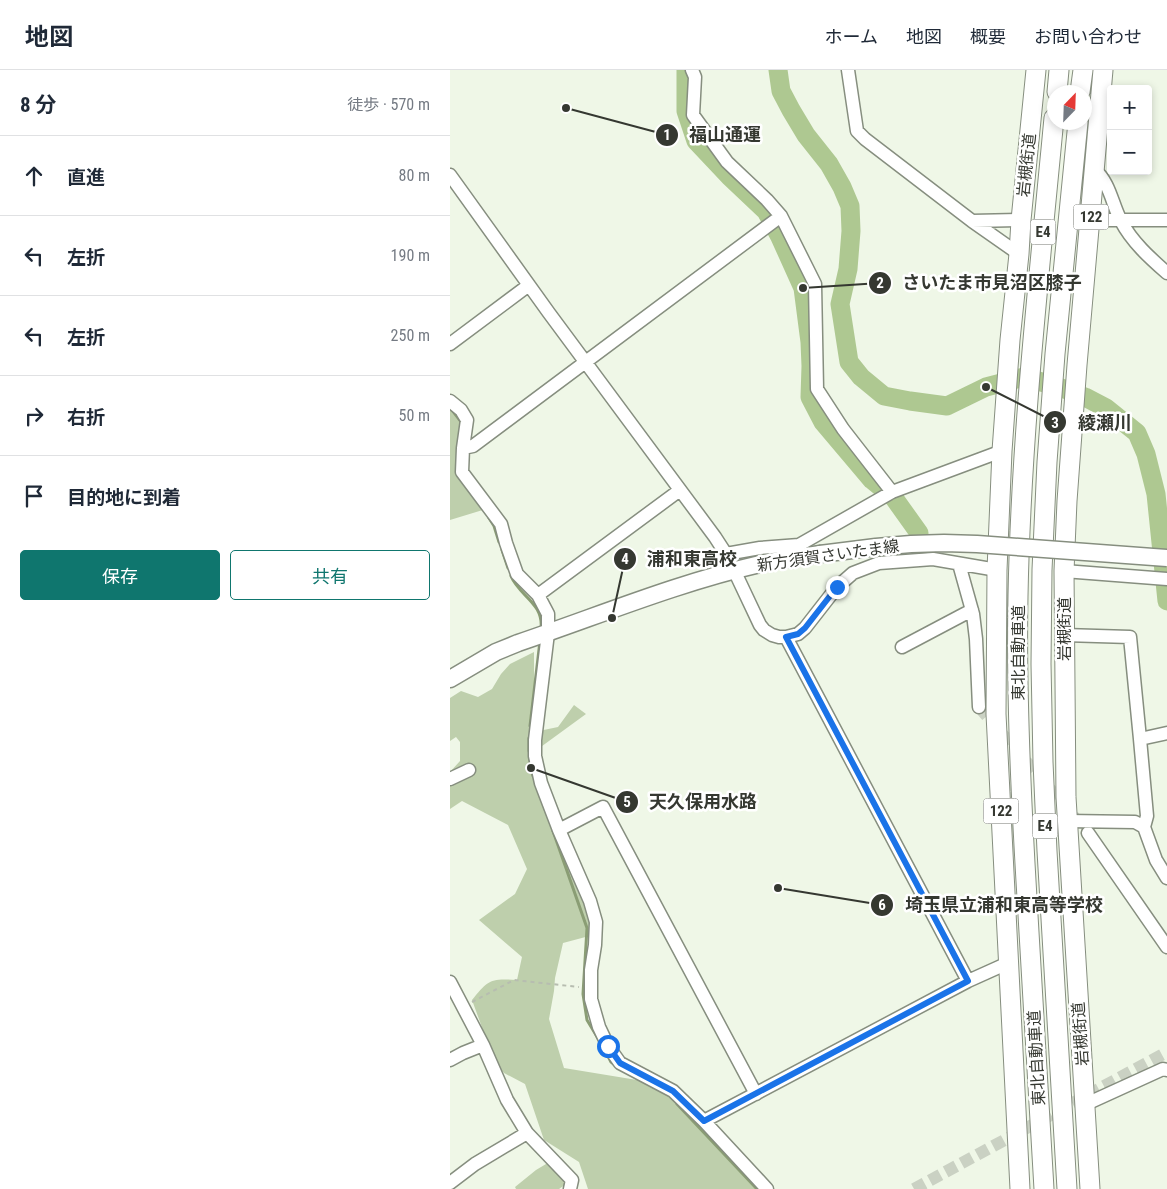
<!DOCTYPE html>
<html lang="ja">
<head>
<meta charset="utf-8">
<style>
  :root { --surface:#fff; --page:#f2f2f3; --text:#1f2937; --muted:#747a83; --line:#e0e1e3; --accent:#0f766e }
  body { margin:0; font-family:"Roboto Condensed","Noto Sans JP",sans-serif; background:var(--page); color:var(--text) }
  .controls { position:absolute; right:15px; top:15px; display:grid; overflow:hidden; border-radius:5px; box-shadow:0 2px 8px #0003 }
  .controls button { width:45px; height:45px; display:grid; place-items:center; padding:0; border:0; border-bottom:1px solid var(--line); background:var(--surface); color:var(--text); font:25px sans-serif }
  .compass { position:absolute; left:597px; top:15px; width:45px; height:45px; border-radius:50%; background:var(--surface); box-shadow:0 2px 8px #0003; rotate:23deg }
  .stop { position:absolute; width:15px; height:15px; margin:-11px; border:4px solid #1a73e8; border-radius:50%; background:#fff }
  .stop.end { background:#1a73e8; border-color:#fff; box-shadow:0 1px 5px #0008 }
  .list { margin:0; padding:0; list-style:none }
  h2 { display:flex; justify-content:space-between; align-items:center; height:65px; margin:0; padding:0 20px; font-size:21px }
  h2 small { font-size:16px; font-weight:400; color:var(--muted) }
  .list li { display:grid; grid-template-columns:32px 1fr auto; gap:15px; align-items:center; box-sizing:border-box; height:80px; padding:0 20px; border-top:1px solid var(--line) }
  .list b { display:block; font-size:19px; white-space:nowrap }
  .list em { font-size:16px; font-style:normal; color:var(--muted) }
  .actions { display:flex; gap:10px; padding:15px 20px }
  .actions a { flex:1; padding:11px 0; border:1px solid var(--accent); border-radius:5px; text-align:center; font-size:18px; color:var(--accent) }
  .actions .main { background:var(--accent); color:#fff }
  .icon { flex:none; width:28px; height:28px; fill:none; stroke:currentColor; stroke-width:2; stroke-linecap:round; stroke-linejoin:round }
  .map { position:relative; flex:none; width:717px; height:1119px; overflow:hidden }
  header { display:flex; align-items:center; gap:30px; box-sizing:border-box; height:70px; padding:0 25px; background:var(--surface); border-bottom:1px solid var(--line) }
  header strong { font-size:24px }
  nav { display:flex; gap:28px; margin-inline-start:auto; font-size:18px }
  main { display:flex }
  aside { flex:1; background:var(--surface) }
  .map>svg:first-child { display:block }
  .green { fill:#becfac }
  .lines { fill:none; stroke-linecap:round; stroke-linejoin:round }
  .stream { stroke:#8a9d74; stroke-width:3 }
  .river { stroke:#aec891; stroke-width:19 }
  .minor-tunnel { stroke:#cad1c3; stroke-width:12; stroke-dasharray:12 6; stroke-linecap:butt }
  .minor-casing { stroke:#868e7f; stroke-width:15 }
  .major-casing { stroke:#868e7f; stroke-width:19 }
  .highway-casing { stroke:#868e7f; stroke-width:21 }
  .path { stroke:#b7bdb0; stroke-width:2; stroke-dasharray:4 4; stroke-linecap:butt }
  .minor { stroke:#fff; stroke-width:12 }
  .major { stroke:#fff; stroke-width:16 }
  .highway { stroke:#fff; stroke-width:19 }
  .major-bridge-casing { stroke:#868e7f; stroke-width:19; stroke-linecap:butt }
  .major-bridge { stroke:#fff; stroke-width:16 }
  .route { stroke:#1a73e8; stroke-width:6 }
  .labels { text-anchor:middle; stroke-width:5; stroke-linejoin:round; paint-order:stroke }
  .shield { fill:#fff; stroke:#72746f; stroke-width:1 }
  .shield-label { font-size:15px; font-weight:bold; fill:#353831 }
  .street-label { font-size:16px; fill:#353831; stroke:#fff }
  .leader { fill:none; stroke:#353831; stroke-width:2 }
  .callout-dot { fill:#353831; stroke:#fff; stroke-width:2 }
  .mark-label { font-size:15px; text-anchor:middle; font-weight:bold; fill:#fff }
  .callout-label { font-size:18px; text-anchor:middle; font-weight:bold; fill:#353831; stroke:#fff; stroke-width:5; stroke-linejoin:round; paint-order:stroke }
</style>
</head>
<body>
<header>
<strong>地図</strong>
<nav><a>ホーム</a><a>地図</a><a>概要</a><a>お問い合わせ</a></nav>
</header>
<main>
<aside>
<h2>8 分<small>徒歩 · 570 m</small></h2>
<ul class="list">
<li><svg class="icon" aria-label="ahead" viewBox="0 0 24 24"><path d="M12 20V5M6 11l6-6 6 6"/></svg><div><b>直進</b></div><em>80 m</em></li>
<li><svg class="icon" aria-label="left" viewBox="0 0 24 24"><path d="M17 20v-9H6M10 6l-5 5 5 5"/></svg><div><b>左折</b></div><em>190 m</em></li>
<li><svg class="icon" aria-label="left" viewBox="0 0 24 24"><path d="M17 20v-9H6M10 6l-5 5 5 5"/></svg><div><b>左折</b></div><em>250 m</em></li>
<li><svg class="icon" aria-label="right" viewBox="0 0 24 24"><path d="M7 20v-9h11M14 6l5 5-5 5"/></svg><div><b>右折</b></div><em>50 m</em></li>
<li><svg class="icon" aria-label="arrive" viewBox="0 0 24 24"><path d="M6 21V4h12l-3 4 3 4H6"/></svg><div><b>目的地に到着</b></div></li>
</ul>
<div class="actions"><a class="main">保存</a><a>共有</a></div>
</aside>
<div class="map">
<svg width="717" height="1119" viewBox="0 0 717 1119">
  <rect width="100%" height="100%" fill="#eff7e7"/>
  <!-- green -->
  <path class="green" d="M 0,336 L 13,348 L 9,402 L 36,439 L 0,450 Z
    M 84,582 L 84,662 L 108,657 L 124,635 L 136,644 L 88,679 L 82,687 L 151,850 L 143,865 L 113,873 L 105,908 L 104,921 L 99,949 L 114,998 L 187,1010 L 219,1012 L 253,1044 L 321,1119 L 138,1119 L 129,1092 L 94,1070 L 75,1014 L 54,1003 L 45,993 L 22,930 C 38,910 40,908 67,910 L 72,887 L 29,850 L 65,824 L 77,799 L 58,755 L 12,731 L 0,739 L 0,702 L 10,691 L 10,672 L 6,667 L 0,671 L 0,628 L 11,621 L 28,627 L 42,619 L 51,604 L 60,594 Z
    M 101,1091 L 119,1112 L 109,1119 L 66,1119 L 65,1117 L 86,1100 Z"/>
  <g class="lines">
    <!-- stream -->
    <path class="stream" d="M 2,340 L 12,353
      M 39,448 L 44,456 L 49,472
      M 52,480 L 58,498
      M 61,506 C 69,526 94,533 91,559
      M 80,656 L 90,571
      M 79,681 L 79,668
      M 80,690 L 81,698 L 83,706
      M 103,761 L 137,858 L 133,924 L 137,950 L 149,970
      M 157,984 L 161,992 L 165,995
      M 227,1034 L 307,1119"/>
    <!-- river -->
    <path class="river" d="M 236,0 L 236,41 L 246,71 L 279,106 L 316,141 L 330,167 L 353,218 L 360,272 L 361,296 L 360,327 L 373,352 L 422,410 L 444,428 L 469,463
      M 328,0 L 331,21 L 341,40 L 356,65 L 379,94 L 392,117 L 400,136 L 401,161 L 398,199 L 390,234 L 399,292 L 411,307 L 434,326 L 460,331 L 497,336 L 536,317 L 574,307 L 609,317 L 635,327 L 656,338 L 687,363 L 696,384 L 706,424 L 717,531"/>
    <!-- minor-tunnel -->
    <path class="minor-tunnel" d="M 529,637 L 638,763
      M 464,1119 L 717,982"/>
    <!-- minor casing -->
    <g class="minor-casing">
      <path id="minor" d="M 242,0 L 245,7 L 243,45 L 277,92 L 317,130 L 331,146 L 365,214 L 367,319 L 393,359 L 442,422
        M 398,0 L 407,61 L 415,69 L 522,151 L 569,184
        M 645,100 C 660,113 662,134 671,151 C 682,172 700,188 717,203
        M 0,105 L 99,243 L 265,467 L 276,484 L 284,500 L 310,555 L 314,560 L 322,565 L 329,567 L 336,567 L 348,564 L 355,558 L 387,517 L 403,503 L 429,493 L 483,489 L 547,500
        M 640,150 L 717,150
        M 522,151 L 571,150
        M 0,274 L 79,215
        M 0,331 L 11,340 L 17,350 L 13,378 L 12,402 L 51,454 L 56,473 L 67,504 L 88,525 L 98,544 L 98,563 L 85,670 L 85,686 L 91,713 L 109,760 L 140,831 L 146,852 L 145,875 L 141,900 L 141,929 L 149,957 L 158,976 L 170,993 L 223,1021 L 254,1051 L 317,1119
        M 13,378 L 23,376 L 331,146
        M 276,484 L 310,478 L 349,475 L 442,422 L 552,381
        M 509,494 L 523,544 L 526,569 L 529,637
        M 614,501 L 717,509
        M 88,525 L 230,420
        M 614,565 L 680,567 L 690,669 L 717,663
        M 336,567 L 518,911
        M 452,577 L 522,540
        M 690,669 L 697,746 L 694,757 L 706,790 L 717,808
        M 0,709 L 19,700
        M 617,751 L 685,752 L 694,757
        M 109,760 L 153,737 L 306,1024
        M 638,763 L 717,877
        M 0,912 L 33,975 L 57,1030 L 77,1063 L 122,1110 L 120,1119
        M 0,990 L 13,983 L 33,975
        M 634,1035 L 713,999 L 717,1000
        M 254,1051 L 518,911 L 558,893
        M 0,1113 L 25,1094 L 77,1063"/>
    </g>
    <!-- major casing -->
    <g class="major-casing">
      <path id="major" d="M 0,609 L 46,582 L 68,573 C 148,546 227,513 310,494 C 330,489 350,487 370,484"/>
    </g>
    <!-- highway casing -->
    <g class="highway-casing">
      <path id="highway" d="M 607,22 L 609,0
        M 630,22 L 633,0
        M 570,1119 L 546,644 L 547,500 L 552,381 L 560,270 L 569,184 L 571,150 L 586,0
        M 594,1119 C 588,1022 583,925 577,828 C 571,728 566,627 568,526 C 571,366 589,207 604,48
        M 617,1119 L 597,781 L 593,692 L 591,594 L 592,500 L 597,392 L 605,284 L 628,52
        M 640,1119 L 616,727 L 614,501 L 617,431 L 627,295 L 653,0"/>
    </g>
    <!-- path -->
    <path class="path" d="M 22,932 L 64,910 L 129,917"/>
    <!-- minor -->
    <use href="#minor" class="minor"/>
    <!-- major -->
    <use href="#major" class="major"/>
    <!-- highway -->
    <use href="#highway" class="highway"/>
    <!-- major-bridge casing -->
    <g class="major-bridge-casing">
      <path id="major-bridge" d="M 370,484 L 426,477 L 461,474 L 494,473 L 527,474 L 717,488"/>
    </g>
    <!-- major-bridge -->
    <use href="#major-bridge" class="major-bridge"/>
  </g>
  <g class="lines">
    <!-- route -->
    <path class="route" d="M 158,976 L 170,993 L 223,1021 L 254,1051 L 518,911 L 336,567 L 348,564 L 355,558 L 387,517"/>
  </g>
  <g class="labels">
    <!-- shield labels -->
    <g class="shield">
      <rect x="623.5" y="134.5" width="35" height="25" rx="4"/>
      <rect x="580.5" y="149.5" width="25" height="25" rx="4"/>
      <rect x="533.5" y="728.5" width="35" height="25" rx="4"/>
      <rect x="582.5" y="743.5" width="25" height="25" rx="4"/>
    </g>
    <g class="shield-label">
      <text x="641" y="152">122</text>
      <text x="593" y="167">E4</text>
      <text x="551" y="746">122</text>
      <text x="595" y="761">E4</text>
    </g>
    <!-- street labels -->
    <g class="street-label">
      <text transform="translate(576 95) rotate(-84)" y="6">岩槻街道</text>
      <text transform="translate(378 485) rotate(-8)" y="6">新方須賀さいたま線</text>
      <text transform="translate(614 559) rotate(-90)" y="6">岩槻街道</text>
      <text transform="translate(568 583) rotate(-90)" y="6">東北自動車道</text>
      <text transform="translate(630 964) rotate(-94)" y="6">岩槻街道</text>
      <text transform="translate(586 988) rotate(-93)" y="6">東北自動車道</text>
    </g>
  </g>
  <!-- callouts -->
  <path class="leader" d="M116 38L217 65M353 218L430 213M536 317L605 352M162 548L175 489M81 698L177 732M328 818L432 835"/>
  <g class="callout-dot">
    <circle cx="116" cy="38" r="5"/>
    <circle cx="353" cy="218" r="5"/>
    <circle cx="536" cy="317" r="5"/>
    <circle cx="162" cy="548" r="5"/>
    <circle cx="81" cy="698" r="5"/>
    <circle cx="328" cy="818" r="5"/>
    <circle cx="217" cy="65" r="12"/>
    <circle cx="430" cy="213" r="12"/>
    <circle cx="605" cy="352" r="12"/>
    <circle cx="175" cy="489" r="12"/>
    <circle cx="177" cy="732" r="12"/>
    <circle cx="432" cy="835" r="12"/>
  </g>
  <g class="mark-label">
    <text x="217" y="70">1</text>
    <text x="430" y="218">2</text>
    <text x="605" y="358">3</text>
    <text x="175" y="494">4</text>
    <text x="177" y="737">5</text>
    <text x="432" y="840">6</text>
  </g>
  <g class="callout-label">
    <text x="275" y="71">福山通運</text>
    <text x="542" y="219">さいたま市見沼区膝子</text>
    <text x="655" y="359">綾瀬川</text>
    <text x="242" y="495">浦和東高校</text>
    <text x="253" y="738">天久保用水路</text>
    <text x="554" y="841">埼玉県立浦和東高等学校</text>
  </g>
</svg>
<div class="controls">
<button>+</button>
<button>−</button>
</div>
<svg class="compass" viewBox="-18 -18 36 36"><path d="M0-13l5 13h-10z" fill="#e53935"/><path d="M0 13l5-13h-10z" fill="#747a83"/></svg>
<div class="stop" style="left:158px;top:976px"></div>
<div class="stop end" style="left:387px;top:517px"></div>
</div>
</main>
</body>
</html>
